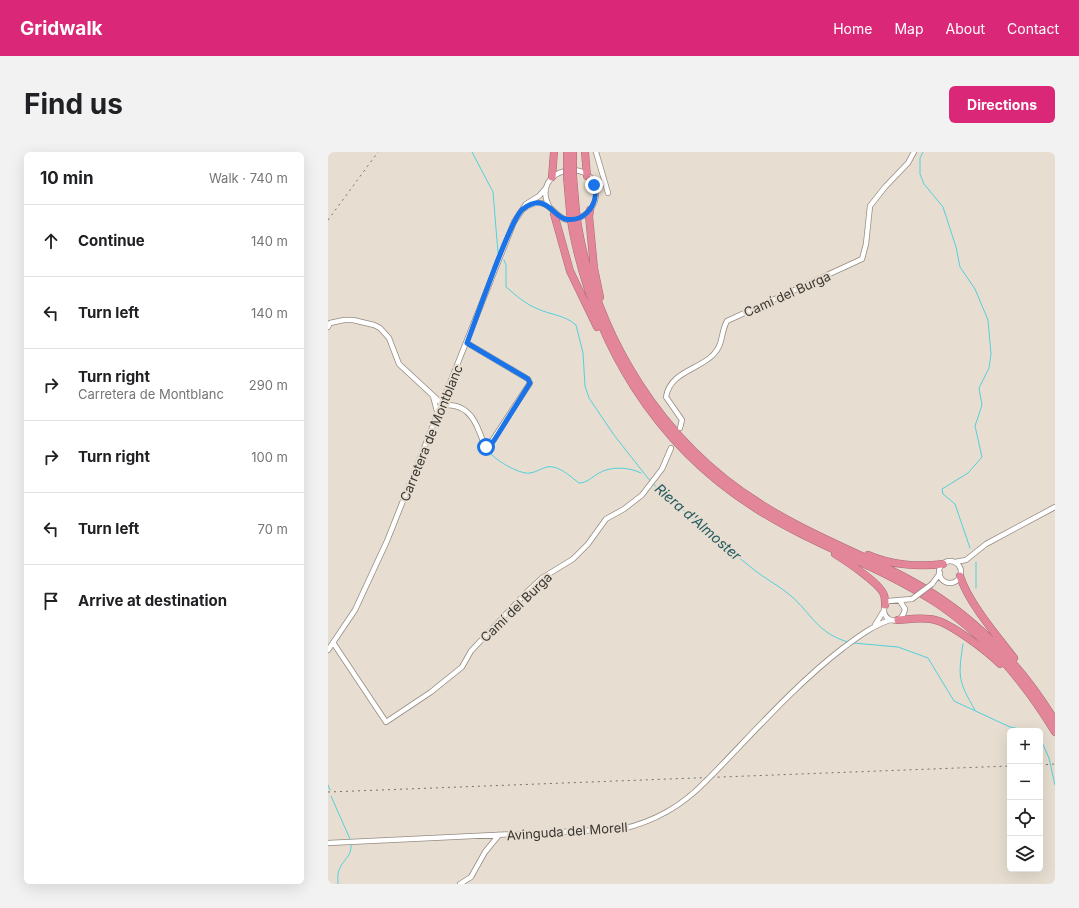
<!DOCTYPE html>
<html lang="en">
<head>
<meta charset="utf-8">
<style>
  :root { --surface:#fff; --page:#f2f2f2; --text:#202124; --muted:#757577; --line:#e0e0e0; --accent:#db2777 }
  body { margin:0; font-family:Inter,sans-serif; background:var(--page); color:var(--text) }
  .controls { position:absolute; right:12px; bottom:12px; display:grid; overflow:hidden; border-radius:6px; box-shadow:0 4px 16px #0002 }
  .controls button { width:36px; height:36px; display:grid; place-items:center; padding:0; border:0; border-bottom:1px solid var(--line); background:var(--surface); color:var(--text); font:20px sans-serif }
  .stop { position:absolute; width:12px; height:12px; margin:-9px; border:3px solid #1a73e8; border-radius:50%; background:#fff }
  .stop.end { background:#1a73e8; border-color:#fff; box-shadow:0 1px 4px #0008 }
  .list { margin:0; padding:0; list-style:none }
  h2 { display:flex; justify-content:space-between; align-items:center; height:52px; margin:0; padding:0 16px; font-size:17px }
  h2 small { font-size:13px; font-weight:400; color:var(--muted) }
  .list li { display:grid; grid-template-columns:26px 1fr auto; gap:12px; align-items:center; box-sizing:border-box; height:72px; padding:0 16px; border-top:1px solid var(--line) }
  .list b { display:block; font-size:15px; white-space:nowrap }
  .list p { margin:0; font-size:13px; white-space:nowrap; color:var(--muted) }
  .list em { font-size:13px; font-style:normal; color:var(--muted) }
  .icon { flex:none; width:22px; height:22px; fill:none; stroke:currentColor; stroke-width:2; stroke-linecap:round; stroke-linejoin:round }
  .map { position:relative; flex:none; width:727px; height:732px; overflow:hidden; border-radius:6px }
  header { display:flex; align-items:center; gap:24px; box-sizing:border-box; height:56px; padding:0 20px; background:var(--accent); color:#fff }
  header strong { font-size:19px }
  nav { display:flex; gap:22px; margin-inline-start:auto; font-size:14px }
  .intro { display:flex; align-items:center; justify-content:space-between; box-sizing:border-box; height:96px; padding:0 24px }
  h1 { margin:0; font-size:28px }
  .button { padding:10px 18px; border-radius:6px; background:var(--accent); color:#fff; font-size:14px; font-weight:700 }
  main { display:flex; gap:24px; padding:0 24px }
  aside { flex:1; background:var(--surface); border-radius:6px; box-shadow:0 4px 16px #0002 }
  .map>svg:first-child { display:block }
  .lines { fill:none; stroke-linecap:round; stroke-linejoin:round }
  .stream { stroke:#52d0dc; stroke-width:1 }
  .minor-casing { stroke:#948b80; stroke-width:6 }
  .highway-casing { stroke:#a86a74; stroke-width:8 }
  .minor { stroke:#fff; stroke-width:4.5 }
  .highway { stroke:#e48699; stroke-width:7 }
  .rail { stroke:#777169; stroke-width:1; stroke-dasharray:2 4; stroke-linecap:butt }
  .minor-bridge-casing { stroke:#948b80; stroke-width:6; stroke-linecap:butt }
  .highway-bridge-casing { stroke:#a86a74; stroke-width:8; stroke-linecap:butt }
  .minor-bridge { stroke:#fff; stroke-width:4.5 }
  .highway-bridge { stroke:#e48699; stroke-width:7 }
  .route { stroke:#1a73e8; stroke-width:5 }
  .labels { text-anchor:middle; stroke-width:4; stroke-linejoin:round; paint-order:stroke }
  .street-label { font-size:13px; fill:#393530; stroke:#e7ded1 }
  .water-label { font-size:14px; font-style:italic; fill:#265b61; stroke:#e7ded1 }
</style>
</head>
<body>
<header>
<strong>Gridwalk</strong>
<nav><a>Home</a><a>Map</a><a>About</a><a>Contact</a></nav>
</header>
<div class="intro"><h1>Find us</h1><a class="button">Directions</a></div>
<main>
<aside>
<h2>10 min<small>Walk · 740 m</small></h2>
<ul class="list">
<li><svg class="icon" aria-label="ahead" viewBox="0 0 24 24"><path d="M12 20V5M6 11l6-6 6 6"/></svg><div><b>Continue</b></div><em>140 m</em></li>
<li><svg class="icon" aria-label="left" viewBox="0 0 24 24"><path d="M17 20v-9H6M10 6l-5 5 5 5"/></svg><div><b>Turn left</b></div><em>140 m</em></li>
<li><svg class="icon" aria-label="right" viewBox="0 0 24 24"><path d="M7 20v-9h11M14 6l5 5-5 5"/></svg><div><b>Turn right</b><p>Carretera de Montblanc</p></div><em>290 m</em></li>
<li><svg class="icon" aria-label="right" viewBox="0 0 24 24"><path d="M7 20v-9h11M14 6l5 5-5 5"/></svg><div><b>Turn right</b></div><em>100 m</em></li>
<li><svg class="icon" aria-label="left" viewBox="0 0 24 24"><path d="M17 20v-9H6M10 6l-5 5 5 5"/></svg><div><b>Turn left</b></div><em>70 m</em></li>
<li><svg class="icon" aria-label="arrive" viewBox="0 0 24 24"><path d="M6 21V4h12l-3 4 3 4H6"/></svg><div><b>Arrive at destination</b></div></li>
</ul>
</aside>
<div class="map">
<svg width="727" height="732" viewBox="0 0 727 732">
  <rect width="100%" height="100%" fill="#e7ded1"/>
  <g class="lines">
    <!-- stream -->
    <path class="stream" d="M 144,0 L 165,40 L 170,101
      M 595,0 L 592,6 L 592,22 L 596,32 L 615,55 L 628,95 L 632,115 L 647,137 L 660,168 L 663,202 L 661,216 L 651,236 L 654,253 L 647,274 L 654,305 L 640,321 L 614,337 L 615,342 L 627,352 L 642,396
      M 176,108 L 178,113 L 178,135 C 189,144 197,152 210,157 C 223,163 237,163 248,173 L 255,201 L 257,234 L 261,246 L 286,283 L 323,330
      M 158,296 C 163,306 191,323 202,321 C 210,320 217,313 225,315 C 235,317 243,325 251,331 C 259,331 264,325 271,321 C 283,314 301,315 313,321
      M 325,332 C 358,360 391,390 425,417 C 436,426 450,433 462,443 C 484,462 489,481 520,490
      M 648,410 L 648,436
      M 525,491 L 570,495 L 600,506 L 626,549 L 682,575 L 702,579
      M 635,492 C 630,525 630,529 647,558
      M 712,586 L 721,606 L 727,633
      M 0,633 L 2,638
      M 3,644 L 22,687
      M 10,732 C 10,727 9,721 12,716 C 15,708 24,704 23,693"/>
    <!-- minor casing -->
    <g class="minor-casing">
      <path id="minor" d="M 268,0 L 280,41
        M 195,57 C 200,54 206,50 212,51 C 227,52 231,78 255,64 C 262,60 267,52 268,44 C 270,1 199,16 222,56
        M 0,175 L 2,171 L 16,168 L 25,168 L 46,173 L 52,176 L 61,186 L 71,212 L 112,250
        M 105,244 L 110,263
        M 119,253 C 144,253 150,275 157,295 L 160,295 L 202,231 L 200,227 L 139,191
        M 352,276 L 354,268 L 338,245 C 342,220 370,218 385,203 C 396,192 392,182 399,169 L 534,107 L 538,92 L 542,54 L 557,35 L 580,11 L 586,0
        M611 420a11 11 0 1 1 22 0a11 11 0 1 1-22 0Z
        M 627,410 L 638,408 L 658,392 L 727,355
        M 604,432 L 612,421
        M 572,449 L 577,457 C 572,480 546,464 560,449 L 584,447
        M 547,473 L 555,460
        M 6,492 L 58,570 L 103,540 L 134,515 L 143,499 L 198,441 L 214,426 L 245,407 L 260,392 L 278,367 L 296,357 L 314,343 L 334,317 L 343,296
        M 0,498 L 27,458 L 59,389 L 186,70 L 198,52 L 211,44 L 218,36
        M 385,622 C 427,579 467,533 515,496 C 530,485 544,474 562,468
        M 0,691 L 294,677 C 328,669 354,654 378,629
        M 132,732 L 143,725 L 157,700 L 171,683"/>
    </g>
    <!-- highway casing -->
    <g class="highway-casing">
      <path id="highway" d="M 257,0 L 259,24
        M 239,10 L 239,0
        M 245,10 L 245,0
        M 245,24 L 248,59
        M 224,25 L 226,0
        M 239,25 L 242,60
        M 262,58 L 261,64 L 266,116 L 272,145
        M 226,62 L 242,119 L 269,175
        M 250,74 C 269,186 334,290 431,351 C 479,382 532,401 582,428 C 642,460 692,511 727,569
        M 244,75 C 266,191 327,293 429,357 C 485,393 550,413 607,450 C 657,483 696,529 727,580
        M 507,402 C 518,409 553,432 556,443 C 557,446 557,450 557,453
        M 540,403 C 562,413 591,415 615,412
        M 632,424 C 640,450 669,484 686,506
        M 570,468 C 583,467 595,465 607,468 C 624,472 660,500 672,512"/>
    </g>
    <!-- minor -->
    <use href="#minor" class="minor"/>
    <!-- highway -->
    <use href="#highway" class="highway"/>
    <!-- rail -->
    <path class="rail" d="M 0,68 L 50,0
      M 712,613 L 727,612
      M 0,640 L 682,614"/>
    <!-- minor-bridge casing -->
    <g class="minor-bridge-casing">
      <path id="minor-bridge" d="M 584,447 L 604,432
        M 378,629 L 385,622"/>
    </g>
    <!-- highway-bridge casing -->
    <g class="highway-bridge-casing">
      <path id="highway-bridge" d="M 239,10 L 239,25
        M 245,10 L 245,24
        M 248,59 L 250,74
        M 242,60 L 244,75"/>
    </g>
    <!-- minor-bridge -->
    <use href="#minor-bridge" class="minor-bridge"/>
    <!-- highway-bridge -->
    <use href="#highway-bridge" class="highway-bridge"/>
  </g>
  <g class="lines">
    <!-- route -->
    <path class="route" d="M 158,295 L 162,294 L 167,287 L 202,231 L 200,227 L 139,191 C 147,171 183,64 195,57 C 199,54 206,50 212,51 C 222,52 227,64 237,67 C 257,71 272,51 266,33"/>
  </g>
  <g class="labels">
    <!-- street labels -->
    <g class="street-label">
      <text transform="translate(459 142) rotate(-24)" y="5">Camí del Burga</text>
      <text transform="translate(103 281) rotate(-68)" y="5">Carretera de Montblanc</text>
      <text transform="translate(188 455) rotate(-44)" y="5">Camí del Burga</text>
      <text transform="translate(239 679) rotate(-4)" y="5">Avinguda del Morell</text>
    </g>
    <!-- water labels -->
    <g class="water-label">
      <text transform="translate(370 370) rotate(41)" y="5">Riera d'Almoster</text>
    </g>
  </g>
</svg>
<div class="controls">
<button>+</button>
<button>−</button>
<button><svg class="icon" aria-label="locate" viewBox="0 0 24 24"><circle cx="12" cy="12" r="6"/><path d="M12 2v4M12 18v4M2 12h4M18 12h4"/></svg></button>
<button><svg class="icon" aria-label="layers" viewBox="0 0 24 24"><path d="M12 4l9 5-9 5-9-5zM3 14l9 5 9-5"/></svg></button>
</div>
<div class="stop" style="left:158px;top:295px"></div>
<div class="stop end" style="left:266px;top:33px"></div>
</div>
</main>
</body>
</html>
